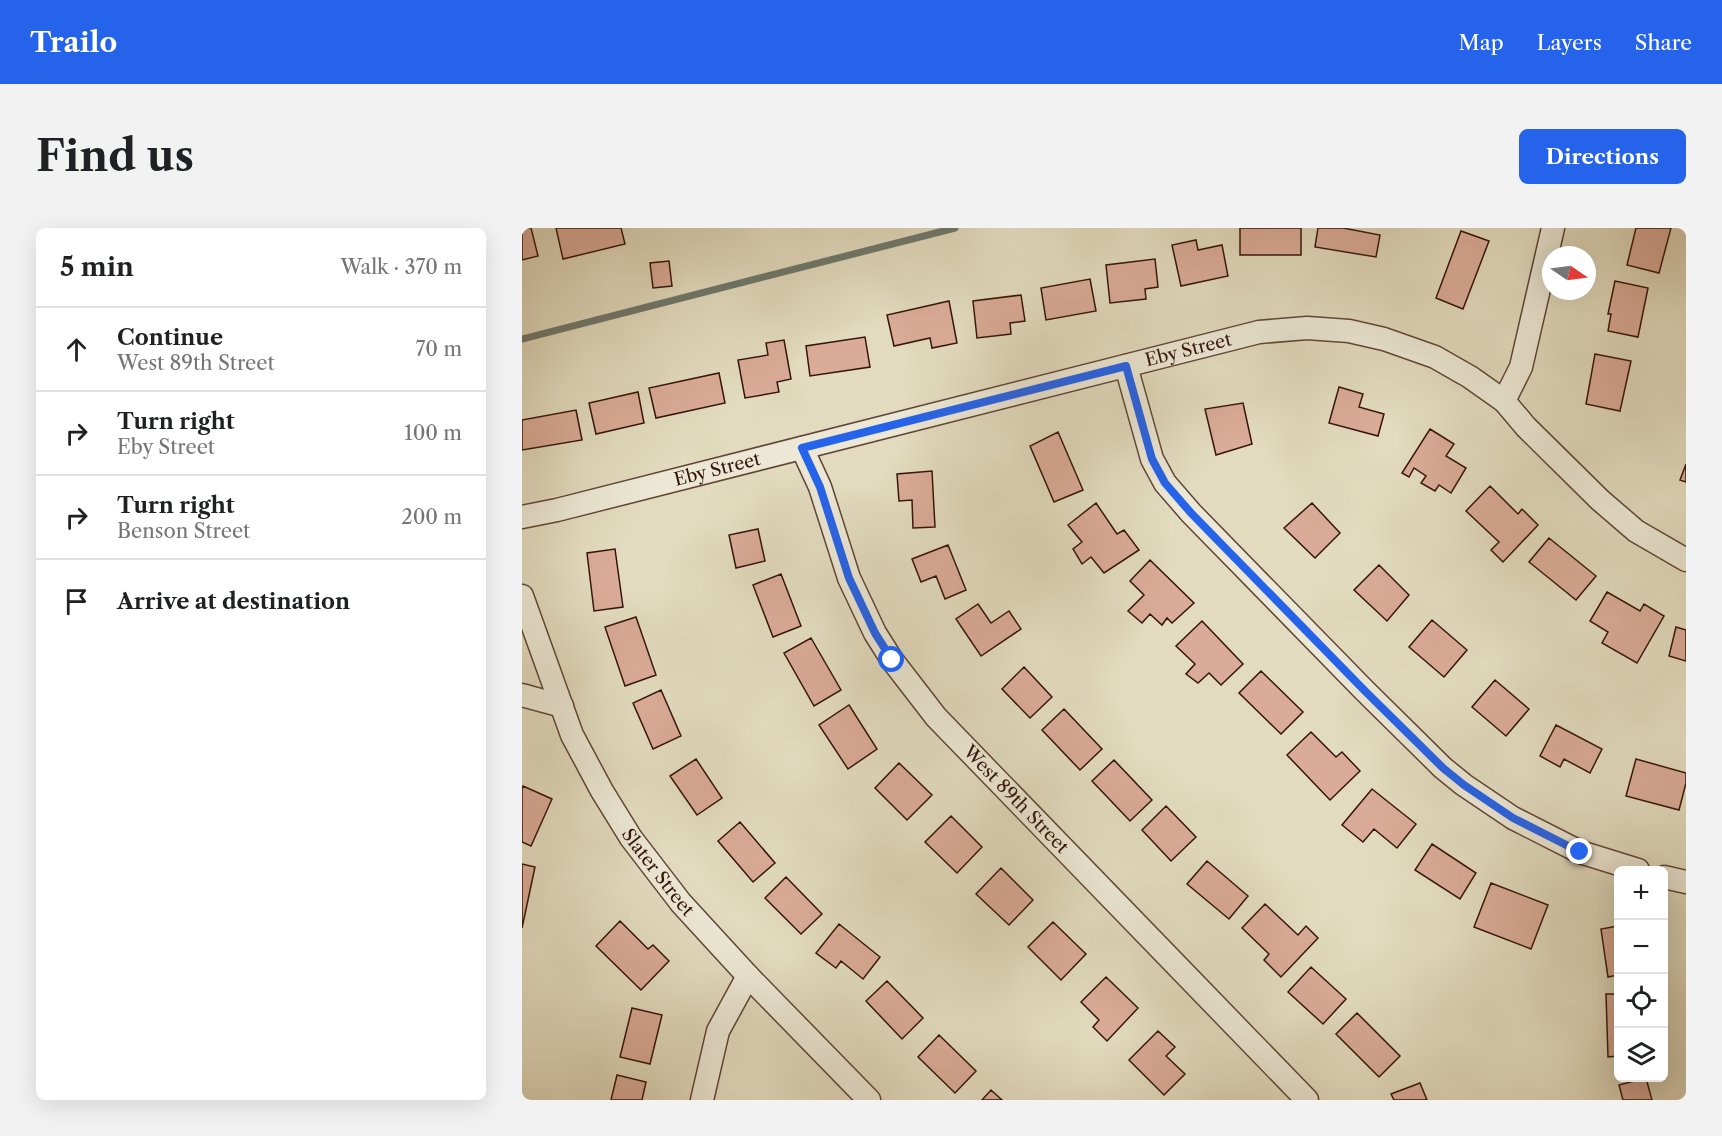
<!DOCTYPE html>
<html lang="en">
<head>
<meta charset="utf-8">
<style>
  :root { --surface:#fff; --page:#f2f2f2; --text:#202124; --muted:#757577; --line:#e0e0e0; --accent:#2563eb }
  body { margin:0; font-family:"Libre Caslon Text",serif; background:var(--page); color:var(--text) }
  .controls { position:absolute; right:18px; bottom:18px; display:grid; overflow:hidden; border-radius:9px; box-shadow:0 6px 24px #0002 }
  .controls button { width:54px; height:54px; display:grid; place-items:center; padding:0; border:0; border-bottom:2px solid var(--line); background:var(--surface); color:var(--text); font:30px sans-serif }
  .compass { position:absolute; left:1020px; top:18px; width:54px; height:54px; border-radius:50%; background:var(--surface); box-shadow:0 6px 24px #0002; rotate:103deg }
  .stop { position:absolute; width:18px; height:18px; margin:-14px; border:4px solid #2563eb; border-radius:50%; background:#fff }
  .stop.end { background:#2563eb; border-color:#fff; box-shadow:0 2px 6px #0008 }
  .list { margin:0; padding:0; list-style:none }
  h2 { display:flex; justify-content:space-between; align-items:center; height:78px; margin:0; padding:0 24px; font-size:26px }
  h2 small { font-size:20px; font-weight:400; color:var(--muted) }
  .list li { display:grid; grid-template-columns:39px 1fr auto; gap:18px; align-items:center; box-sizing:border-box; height:84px; padding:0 24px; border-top:2px solid var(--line) }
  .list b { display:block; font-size:22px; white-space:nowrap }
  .list p { margin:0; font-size:20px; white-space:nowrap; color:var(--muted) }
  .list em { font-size:20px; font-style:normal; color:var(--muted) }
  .icon { flex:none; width:33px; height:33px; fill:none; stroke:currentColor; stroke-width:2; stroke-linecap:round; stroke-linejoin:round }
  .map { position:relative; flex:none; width:1164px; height:872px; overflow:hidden; border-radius:9px }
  header { display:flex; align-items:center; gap:36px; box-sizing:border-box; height:84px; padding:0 30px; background:var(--accent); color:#fff }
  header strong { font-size:28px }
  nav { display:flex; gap:33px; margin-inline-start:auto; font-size:21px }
  .intro { display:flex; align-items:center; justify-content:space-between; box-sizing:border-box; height:144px; padding:0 36px }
  h1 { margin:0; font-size:42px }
  .button { padding:15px 27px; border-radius:9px; background:var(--accent); color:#fff; font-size:21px; font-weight:700 }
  main { display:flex; gap:36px; padding:0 36px }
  aside { flex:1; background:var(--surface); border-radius:9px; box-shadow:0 6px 24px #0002 }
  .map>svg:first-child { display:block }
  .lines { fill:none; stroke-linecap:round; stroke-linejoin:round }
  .stream { stroke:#6f796d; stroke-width:7 }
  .building { fill:#daab98; stroke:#351509; stroke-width:1.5 }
  .minor-casing { stroke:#604636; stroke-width:25 }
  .minor { stroke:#ece8d5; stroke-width:22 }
  .route { stroke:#2563eb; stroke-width:8 }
  .labels { text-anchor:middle; stroke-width:4.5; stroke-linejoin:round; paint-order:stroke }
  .street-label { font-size:18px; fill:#351509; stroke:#ece8d5 }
</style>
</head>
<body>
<header>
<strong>Trailo</strong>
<nav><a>Map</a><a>Layers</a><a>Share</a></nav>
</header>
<div class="intro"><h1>Find us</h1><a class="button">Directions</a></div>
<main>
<aside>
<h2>5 min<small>Walk · 370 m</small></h2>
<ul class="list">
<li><svg class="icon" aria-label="ahead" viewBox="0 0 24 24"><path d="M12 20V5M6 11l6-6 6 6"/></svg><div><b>Continue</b><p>West 89th Street</p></div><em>70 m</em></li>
<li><svg class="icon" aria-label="right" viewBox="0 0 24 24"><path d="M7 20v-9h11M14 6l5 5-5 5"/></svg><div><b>Turn right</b><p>Eby Street</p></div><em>100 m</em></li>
<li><svg class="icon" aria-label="right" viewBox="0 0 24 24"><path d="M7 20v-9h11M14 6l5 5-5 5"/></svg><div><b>Turn right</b><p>Benson Street</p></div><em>200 m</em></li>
<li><svg class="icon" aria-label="arrive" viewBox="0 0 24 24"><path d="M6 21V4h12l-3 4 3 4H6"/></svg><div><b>Arrive at destination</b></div></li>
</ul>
</aside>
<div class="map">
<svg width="1164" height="872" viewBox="0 0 1164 872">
  <rect width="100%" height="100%" fill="#e2dbbf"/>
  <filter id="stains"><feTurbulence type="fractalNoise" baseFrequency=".00333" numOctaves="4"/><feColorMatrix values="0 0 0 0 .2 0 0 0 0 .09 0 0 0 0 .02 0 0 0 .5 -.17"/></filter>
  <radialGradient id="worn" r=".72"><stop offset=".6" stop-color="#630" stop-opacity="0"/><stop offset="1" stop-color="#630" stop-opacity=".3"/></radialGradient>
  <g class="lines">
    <!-- stream -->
    <path class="stream" d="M 0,111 L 433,0"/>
  </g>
  <!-- building -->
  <path class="building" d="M 0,0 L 9,0 L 16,28 L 0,32 Z
    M 34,0 L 99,0 L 103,16 L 41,31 Z
    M 718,0 L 779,0 L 779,27 L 718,27 Z
    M 796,0 L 821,0 L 858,7 L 854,29 L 793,19 Z
    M 1114,0 L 1149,0 L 1137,45 L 1105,37 Z
    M 939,3 L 967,13 L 941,81 L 914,70 Z
    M 674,12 L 676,22 L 700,17 L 706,48 L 659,58 L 650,17 Z
    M 633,31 L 636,59 L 623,61 L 624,71 L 588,75 L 584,37 Z
    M 147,33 L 150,58 L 131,60 L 128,35 Z
    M 568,51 L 574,83 L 524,92 L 519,60 Z
    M 1093,53 L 1126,60 L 1116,109 L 1086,103 L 1089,86 L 1086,86 Z
    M 499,67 L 503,93 L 488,95 L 489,106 L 455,110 L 451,73 Z
    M 427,73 L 435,115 L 410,120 L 408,110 L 372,118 L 365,87 Z
    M 343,109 L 348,139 L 288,148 L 284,118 Z
    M 262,112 L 269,151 L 255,154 L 257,164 L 223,170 L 216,132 L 246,127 L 244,115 Z
    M 1073,126 L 1109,133 L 1098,183 L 1064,176 Z
    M 197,145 L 203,175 L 134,190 L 127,160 Z
    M 817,159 L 841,166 L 837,179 L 862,186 L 856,208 L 807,195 Z
    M 116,164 L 122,195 L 74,206 L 67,175 Z
    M 721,175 L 730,216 L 694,227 L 683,181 Z
    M 54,182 L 60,212 L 0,222 L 0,192 Z
    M 908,201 L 932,216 L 924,228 L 944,240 L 929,265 L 917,257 L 913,263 L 899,255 L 904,248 L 892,240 L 887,249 L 880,245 Z
    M 536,204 L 561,262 L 532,274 L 508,218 Z
    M 1164,236 L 1164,254 L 1158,252 Z
    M 410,243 L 413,299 L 391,300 L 390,272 L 377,273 L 375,246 Z
    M 968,258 L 996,286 L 1000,281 L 1016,297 L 981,334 L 969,322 L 977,314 L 944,283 Z
    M 574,275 L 595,306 L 602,302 L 617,322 L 582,345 L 569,329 L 560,336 L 551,321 L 560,314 L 546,297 Z
    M 790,275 L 818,305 L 793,330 L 762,300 Z
    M 236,301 L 243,333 L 214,340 L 207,307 Z
    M 1027,310 L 1074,348 L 1054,372 L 1007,334 Z
    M 426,317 L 444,362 L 423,371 L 414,348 L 399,354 L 390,331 Z
    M 93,321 L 101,379 L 72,383 L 65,325 Z
    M 628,332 L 672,375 L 650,395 L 645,390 L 640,397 L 628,386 L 620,395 L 606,383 L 622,367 L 608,353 Z
    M 857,337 L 887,367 L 865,393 L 832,362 Z
    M 259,346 L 279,398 L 251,409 L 231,357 Z
    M 1085,364 L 1118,383 L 1122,376 L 1142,388 L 1115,435 L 1080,415 L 1086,404 L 1068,393 Z
    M 456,376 L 469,395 L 487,383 L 499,401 L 459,428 L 434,391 Z
    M 114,389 L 134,447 L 103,458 L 83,399 Z
    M 910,392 L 945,422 L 922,449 L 887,419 Z
    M 680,393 L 721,436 L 699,457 L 687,445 L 676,455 L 664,446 L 673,436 L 654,418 Z
    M 1154,399 L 1164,402 L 1164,433 L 1147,428 Z
    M 289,410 L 319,462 L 292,478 L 262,425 Z
    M 502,439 L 530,469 L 508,490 L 480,461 Z
    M 739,443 L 781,484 L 759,506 L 717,465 Z
    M 973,452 L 1007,481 L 984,508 L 950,479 Z
    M 139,462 L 159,508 L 131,521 L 111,475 Z
    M 327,477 L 355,521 L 326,541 L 297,497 Z
    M 542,481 L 580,521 L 558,542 L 520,502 Z
    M 1034,497 L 1080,521 L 1068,545 L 1042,531 L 1038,539 L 1018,528 Z
    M 789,504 L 814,529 L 820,524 L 838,543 L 808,572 L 765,527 Z
    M 174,531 L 200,570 L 175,587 L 148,548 Z
    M 1114,531 L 1164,545 L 1164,555 L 1157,582 L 1104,568 Z
    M 592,532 L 630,572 L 608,593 L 570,553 Z
    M 377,535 L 410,567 L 385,592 L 353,560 Z
    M 1,558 L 30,571 L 9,618 L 0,614 L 0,561 Z
    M 850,561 L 894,596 L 875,620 L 852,601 L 841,614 L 820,597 Z
    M 644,578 L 674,609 L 649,633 L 620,602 Z
    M 429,588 L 460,619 L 435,645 L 403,614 Z
    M 218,594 L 253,635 L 231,654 L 196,613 Z
    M 910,616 L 954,645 L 938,671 L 893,642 Z
    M 685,633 L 726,668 L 707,691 L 665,656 Z
    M 0,636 L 13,639 L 0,700 Z
    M 479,640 L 511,672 L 487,697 L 454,666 Z
    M 264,649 L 300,686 L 279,706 L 243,670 Z
    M 969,655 L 1026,677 L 1009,721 L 952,699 Z
    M 743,676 L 776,707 L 784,698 L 796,710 L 759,749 L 742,732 L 747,726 L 720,700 Z
    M 98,693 L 126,721 L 131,717 L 147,733 L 119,762 L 74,718 Z
    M 531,694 L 564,726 L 539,752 L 506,719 Z
    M 317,696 L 358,729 L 341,751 L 319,733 L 314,740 L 294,725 Z
    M 1096,698 L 1096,747 L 1086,749 L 1079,701 Z
    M 789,739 L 824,771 L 801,796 L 766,764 Z
    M 584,749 L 616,780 L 585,813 L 571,799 L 577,792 L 559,774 Z
    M 365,753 L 401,790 L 380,811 L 344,773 Z
    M 1084,766 L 1096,766 L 1096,828 L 1086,829 Z
    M 110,780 L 140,787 L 128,836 L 98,829 Z
    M 835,785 L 878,828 L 857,849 L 814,806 Z
    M 636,803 L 653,819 L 644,828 L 663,846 L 642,867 L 607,832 Z
    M 417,807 L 454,843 L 433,865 L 396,829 Z
    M 95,847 L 124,854 L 120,872 L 89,872 Z
    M 1124,850 L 1130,872 L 1101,872 L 1097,857 Z
    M 898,855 L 905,872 L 872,872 L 869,866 Z
    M 469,862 L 480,872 L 460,872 Z"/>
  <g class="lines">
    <!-- minor casing -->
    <g class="minor-casing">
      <g id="minor">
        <path d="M 604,138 L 630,231 L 643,255 L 669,285 L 843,463 L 921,540 L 942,557 L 991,590 L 1058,624 L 1116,642"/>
        <path d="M 982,173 L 999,139 L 1031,0"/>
        <path id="s1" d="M 280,220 L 298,259 L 327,350 L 353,405 L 370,432 L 414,489 L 785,872"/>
        <path id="s2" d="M 0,289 L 35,282 L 737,104 L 785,100 L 827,103 L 862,111 L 913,129 L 948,149 L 982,173 L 1004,199 L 1078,272 L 1114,303 L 1164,332"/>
        <path id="s3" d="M 0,368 L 50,507 L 80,563 L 109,610 L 159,675 L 226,748 L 347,872"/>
        <path d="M 0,467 L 40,478"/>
        <path d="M 1142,649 L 1164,654"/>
        <path d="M 180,872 L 196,803 L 226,748"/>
      </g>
    </g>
    <!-- minor -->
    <use href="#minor" class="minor"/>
  </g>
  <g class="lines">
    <!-- route -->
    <path class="route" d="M 370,432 L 353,405 L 327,350 L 298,259 L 280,220 L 604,138 L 630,231 L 643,255 L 669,285 L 843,463 L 921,540 L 942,557 L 991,590 L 1058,624"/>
  </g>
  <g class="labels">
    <!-- street labels -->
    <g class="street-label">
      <text dy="6" stroke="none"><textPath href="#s2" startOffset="687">Eby Street</textPath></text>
      <text dy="6" stroke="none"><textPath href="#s2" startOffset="201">Eby Street</textPath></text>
      <text dy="6" stroke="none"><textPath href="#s1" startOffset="418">West 89th Street</textPath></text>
      <text dy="6" stroke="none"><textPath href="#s3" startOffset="310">Slater Street</textPath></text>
    </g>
  </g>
  <rect width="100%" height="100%" filter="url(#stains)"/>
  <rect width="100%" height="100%" fill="url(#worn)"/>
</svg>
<div class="controls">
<button>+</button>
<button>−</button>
<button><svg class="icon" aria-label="locate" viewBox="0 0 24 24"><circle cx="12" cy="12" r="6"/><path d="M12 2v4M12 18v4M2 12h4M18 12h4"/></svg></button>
<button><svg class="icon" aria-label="layers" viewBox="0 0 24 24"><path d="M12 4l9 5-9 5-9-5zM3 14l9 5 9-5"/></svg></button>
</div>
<svg class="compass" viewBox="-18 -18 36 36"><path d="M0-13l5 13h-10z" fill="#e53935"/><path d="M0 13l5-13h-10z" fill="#757577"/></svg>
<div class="stop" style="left:370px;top:432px"></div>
<div class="stop end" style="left:1058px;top:624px"></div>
</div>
</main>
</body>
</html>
